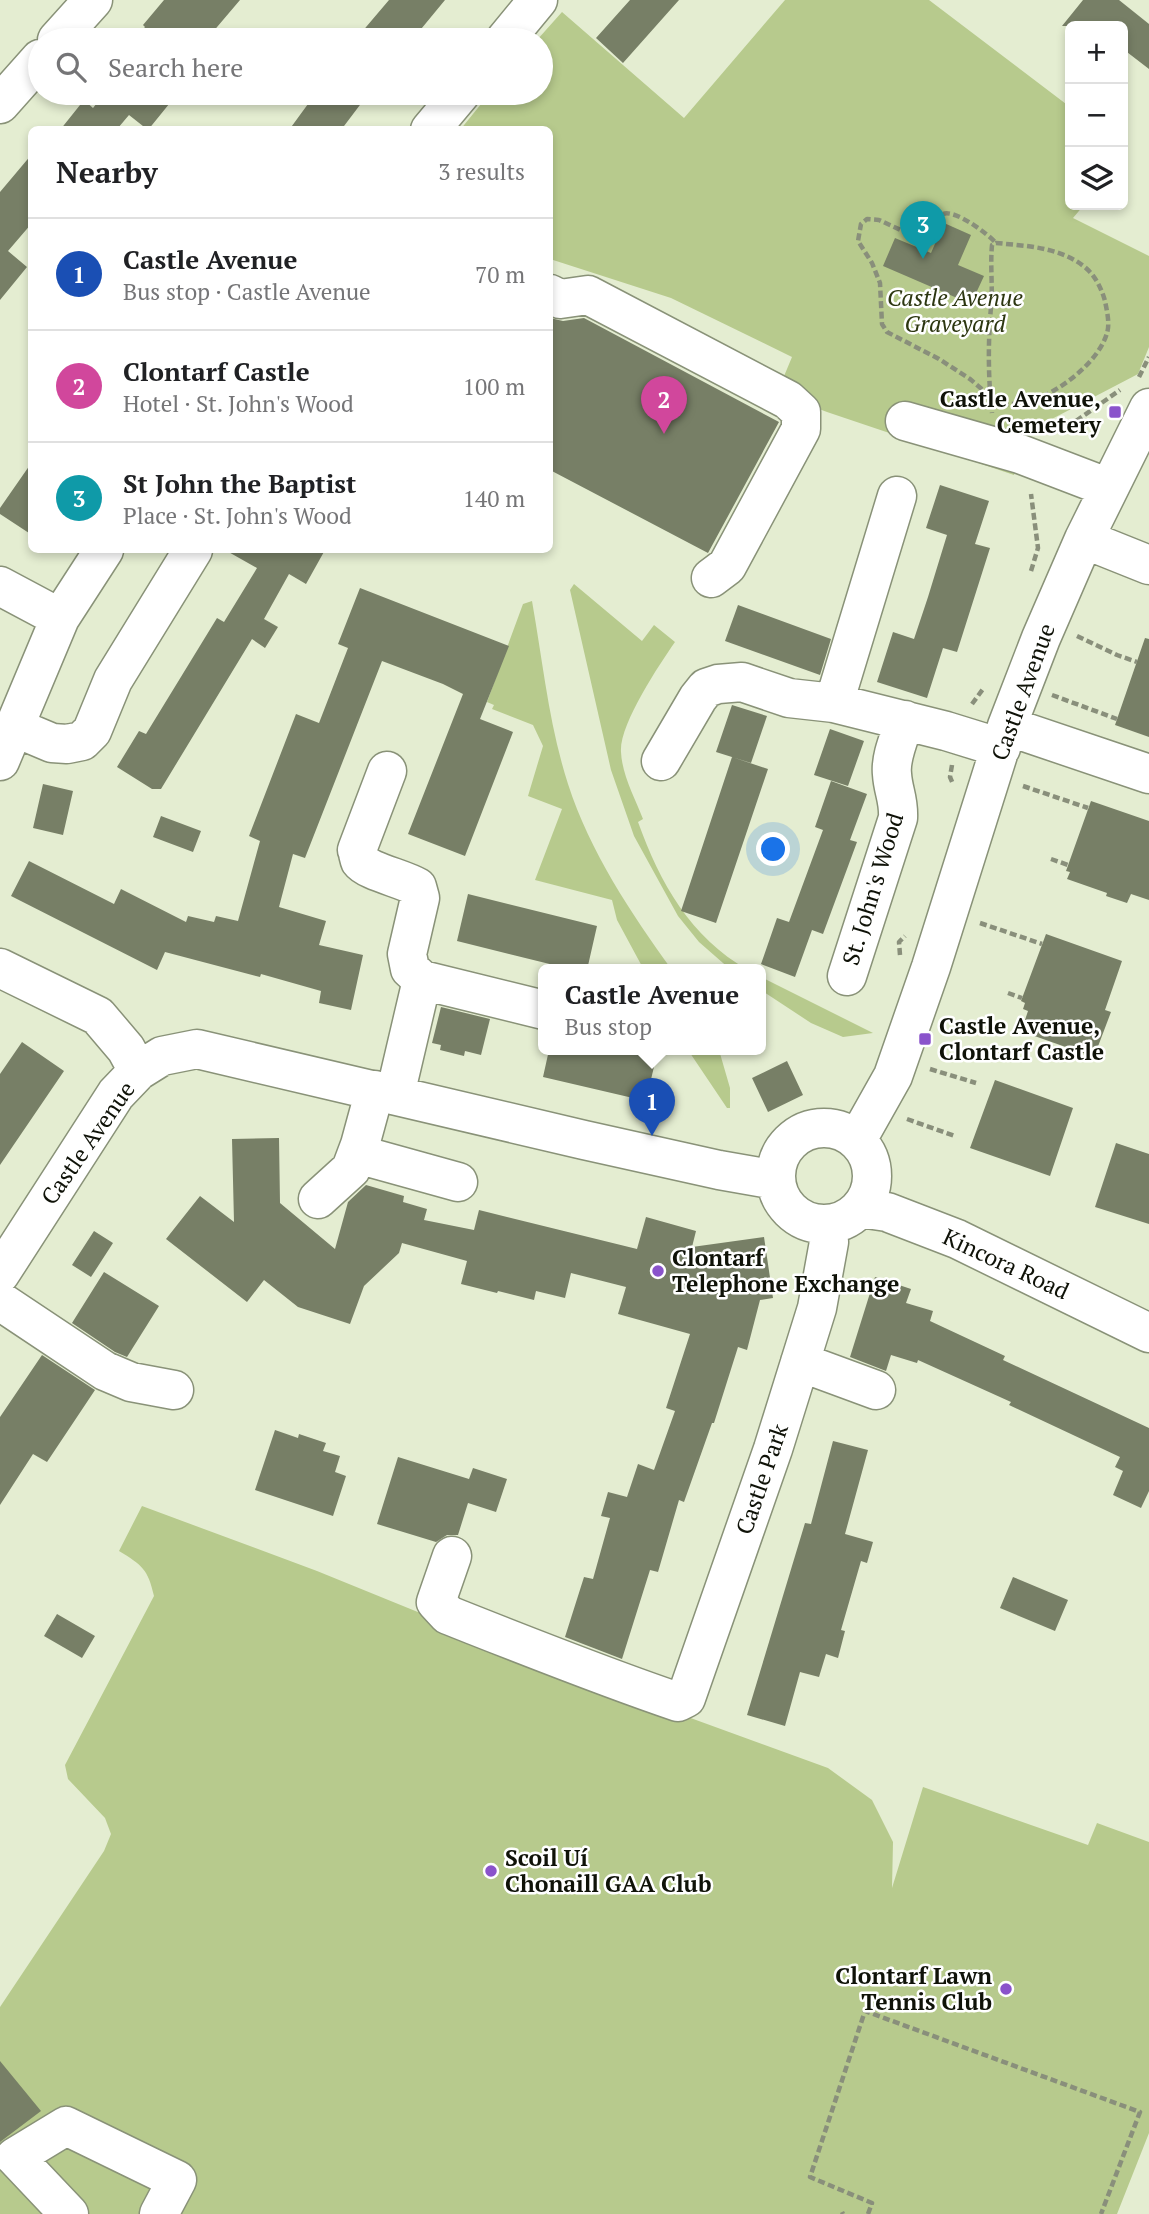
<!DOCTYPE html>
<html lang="en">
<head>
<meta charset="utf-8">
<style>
  :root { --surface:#fff; --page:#f2f2f2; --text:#202124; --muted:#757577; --line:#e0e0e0; --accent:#111827 }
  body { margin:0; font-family:"PT Serif",serif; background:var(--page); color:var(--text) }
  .controls { position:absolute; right:21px; top:21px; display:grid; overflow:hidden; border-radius:10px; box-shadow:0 4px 10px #0003 }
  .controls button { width:63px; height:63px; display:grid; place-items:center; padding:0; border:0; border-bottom:2px solid var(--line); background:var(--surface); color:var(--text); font:35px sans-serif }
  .you { position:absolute; left:774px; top:850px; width:24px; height:24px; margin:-18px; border:5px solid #fff; border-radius:50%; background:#1a73e8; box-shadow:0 0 0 10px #1a73e833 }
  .badge { display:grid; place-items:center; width:46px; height:46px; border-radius:50%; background:var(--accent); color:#fff; font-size:23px; font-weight:700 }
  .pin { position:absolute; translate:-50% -58px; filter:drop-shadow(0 2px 4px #0008) }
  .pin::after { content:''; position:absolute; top:37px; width:24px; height:21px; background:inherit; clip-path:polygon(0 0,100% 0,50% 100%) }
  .popup { position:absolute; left:538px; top:964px; width:228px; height:91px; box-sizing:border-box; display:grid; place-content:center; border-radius:10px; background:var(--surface); filter:drop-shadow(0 2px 5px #0005); font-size:23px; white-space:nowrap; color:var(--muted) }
  .popup b { font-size:26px; color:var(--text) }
  .popup::after { content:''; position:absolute; left:50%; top:100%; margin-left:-14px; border:14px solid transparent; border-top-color:var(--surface) }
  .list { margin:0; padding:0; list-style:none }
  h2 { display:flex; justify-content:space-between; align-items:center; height:91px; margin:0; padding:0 28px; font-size:30px }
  h2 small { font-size:23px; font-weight:400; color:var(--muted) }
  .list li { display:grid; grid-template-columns:46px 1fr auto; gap:21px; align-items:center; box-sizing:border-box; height:112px; padding:0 28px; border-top:2px solid var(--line) }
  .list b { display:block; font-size:26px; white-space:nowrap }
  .list p { margin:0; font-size:23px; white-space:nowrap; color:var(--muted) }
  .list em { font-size:23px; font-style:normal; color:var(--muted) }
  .icon { flex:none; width:38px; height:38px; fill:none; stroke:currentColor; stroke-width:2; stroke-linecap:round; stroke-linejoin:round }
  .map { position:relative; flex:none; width:1149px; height:2214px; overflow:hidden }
  .search { position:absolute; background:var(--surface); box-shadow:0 4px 10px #0003; left:28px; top:28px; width:525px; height:77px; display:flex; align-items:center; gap:18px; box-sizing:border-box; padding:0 24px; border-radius:38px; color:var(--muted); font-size:26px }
  .panel { position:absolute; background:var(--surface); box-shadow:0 4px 10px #0003; left:28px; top:126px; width:525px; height:427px; border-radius:10px }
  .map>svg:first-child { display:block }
  .green { fill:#b7ca8d }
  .building { fill:#777f66 }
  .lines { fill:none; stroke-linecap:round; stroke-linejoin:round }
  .minor-casing { stroke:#899278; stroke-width:41 }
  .path { stroke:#898f7b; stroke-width:4.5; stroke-dasharray:7 3.5; stroke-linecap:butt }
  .minor { stroke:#fff; stroke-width:38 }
  .poi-dot { fill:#8a53cb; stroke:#fff; stroke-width:2.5 }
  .labels { text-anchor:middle; stroke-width:5; stroke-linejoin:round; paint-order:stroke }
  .park-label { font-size:23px; font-style:italic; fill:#2c3610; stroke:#fff }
  .poi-label { font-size:23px; font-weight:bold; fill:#0f1208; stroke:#fff; text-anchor:start }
  .street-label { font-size:23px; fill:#0f1208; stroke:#fff }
</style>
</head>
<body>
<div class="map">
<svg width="1149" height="2214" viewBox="0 0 1149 2214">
  <rect width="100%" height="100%" fill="#e4edd1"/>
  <!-- green -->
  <path class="green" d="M 785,0 L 929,0 L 1070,107 L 1070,205 L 1084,205 L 1073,218 L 1149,256 L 1149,347 L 1138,374 L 1027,432 L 1014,475 L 827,412 L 777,393 L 792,357 L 671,298 L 550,259 L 550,130 L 460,130 L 490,93 L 541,93 L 541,40 L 537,40 L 562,12 L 684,118 Z
    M 574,584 L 642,641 L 654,625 L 675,642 C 659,665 619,725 621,752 C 622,775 635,798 643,819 L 638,822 C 660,883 690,937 748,970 L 731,970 L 699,942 L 678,916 L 634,836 L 611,770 L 570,590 Z
    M 532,601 C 543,663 549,725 568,784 C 590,852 631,913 672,970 L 644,970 L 617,920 L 612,900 L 535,880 L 562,809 L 528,796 L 543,746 L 533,725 L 492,709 L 494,705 L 487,702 L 523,604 Z
    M 761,977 L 873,1033 L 843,1037 L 811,1023 L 761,990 Z
    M 688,1050 L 719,1050 L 730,1088 L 730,1108 L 727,1108 Z
    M 142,1506 L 317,1571 L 578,1677 L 828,1768 L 872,1800 L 893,1842 L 892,1888 L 923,1787 L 1088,1845 L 1097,1823 L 1149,1842 L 1149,2133 L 1117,2214 L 0,2214 L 0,2007 L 104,1851 L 111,1834 L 105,1818 L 68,1779 L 65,1765 L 154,1596 C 148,1569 142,1565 119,1551 Z"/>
  <!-- building -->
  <path class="building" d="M 164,0 L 240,0 L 206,40 L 134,40 L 145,27 L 143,25 Z
    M 389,0 L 445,0 L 412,40 L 355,40 Z
    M 630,0 L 679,0 L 623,63 L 596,38 Z
    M 1083,0 L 1119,0 L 1149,24 L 1149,69 L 1123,49 L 1123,26 L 1062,26 Z
    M 102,93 L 178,93 L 148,130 L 129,115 L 118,128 L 119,130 L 60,130 L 84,100 L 93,108 L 104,94 Z
    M 316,93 L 369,93 L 341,130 L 289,130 Z
    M 32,154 L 32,223 L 8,251 L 27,267 L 0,300 L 0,192 Z
    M 944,223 L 971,235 L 958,265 L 984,276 L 971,304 L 883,266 L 895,238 L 931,253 Z
    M 550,318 L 563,321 L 584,318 L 779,422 L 708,553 L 550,470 Z
    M 32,462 L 32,535 L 0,514 L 0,508 Z
    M 940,485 L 989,501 L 975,544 L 990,548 L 957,652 L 943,648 L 927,698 L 877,682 L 893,632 L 914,639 L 928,597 L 947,535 L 926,528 Z
    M 225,550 L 325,550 L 306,584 L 289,574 L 264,619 L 278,627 L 265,648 L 252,639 L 161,789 L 152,789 L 117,767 L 139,731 L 146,734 L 217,618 L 224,622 L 257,568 Z
    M 360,588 L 509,646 L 480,719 L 513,732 L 465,856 L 408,834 L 463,694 L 443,684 L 382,661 L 305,858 L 293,854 L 279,907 L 326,921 L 319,945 L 363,955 L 351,1010 L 319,1003 L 321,991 L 261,974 L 260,977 L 165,952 L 157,970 L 11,896 L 29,861 L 114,904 L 121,889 L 186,922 L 188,916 L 214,922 L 216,916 L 238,921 L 260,841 L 249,836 L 296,714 L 319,723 L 348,648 L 338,644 Z
    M 738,605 L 831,639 L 820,675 L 725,641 Z
    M 1145,638 L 1149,639 L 1149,737 L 1115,725 Z
    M 732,705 L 767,716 L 751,763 L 716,752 Z
    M 830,729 L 864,741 L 848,786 L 814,775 Z
    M 732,757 L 768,769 L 716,923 L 681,911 Z
    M 831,781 L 867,794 L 850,840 L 857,842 L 823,934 L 812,930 L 795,977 L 761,964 L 777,918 L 789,922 L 823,830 L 815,827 Z
    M 43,784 L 73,791 L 63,835 L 33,828 Z
    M 1091,801 L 1149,821 L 1149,900 L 1131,894 L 1127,903 L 1106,896 L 1107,893 L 1067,879 L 1070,872 L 1066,871 Z
    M 161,816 L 201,831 L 193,852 L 153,837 Z
    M 468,894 L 597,926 L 587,970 L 574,970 L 457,941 Z
    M 1046,934 L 1122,961 L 1105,1010 L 1111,1012 L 1094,1057 L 1026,1033 L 1031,1022 L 1025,1020 L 1028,1011 L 1023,1009 L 1025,1003 L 1021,1001 Z
    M 441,1007 L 490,1019 L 481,1055 L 465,1051 L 464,1056 L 440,1050 L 441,1045 L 432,1043 Z
    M 22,1042 L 64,1071 L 0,1165 L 0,1074 Z
    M 549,1050 L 658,1050 L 648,1092 L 635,1089 L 633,1098 L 543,1077 Z
    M 787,1061 L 803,1095 L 768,1112 L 752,1078 Z
    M 995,1080 L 1073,1108 L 1050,1176 L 970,1148 Z
    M 279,1138 L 280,1203 L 335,1249 L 348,1202 L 366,1185 L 404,1196 L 403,1202 L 427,1209 L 424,1220 L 474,1230 L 479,1210 L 637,1249 L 646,1217 L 696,1231 L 692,1247 L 764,1237 L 773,1298 L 760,1300 L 747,1350 L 738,1347 L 714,1423 L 712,1423 L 684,1502 L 679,1500 L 658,1572 L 650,1570 L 622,1659 L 565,1637 L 584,1577 L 593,1579 L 610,1518 L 601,1516 L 608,1492 L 627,1497 L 638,1464 L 654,1470 L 675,1411 L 666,1408 L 690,1334 L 618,1314 L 626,1287 L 571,1273 L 565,1298 L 536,1291 L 534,1300 L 498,1291 L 497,1293 L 461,1284 L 467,1261 L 402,1243 L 399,1253 L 364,1286 L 350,1324 L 298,1307 L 264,1280 L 247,1302 L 166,1239 L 200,1196 L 234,1222 L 232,1139 Z
    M 1116,1143 L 1149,1154 L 1149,1224 L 1095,1207 Z
    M 94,1231 L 113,1243 L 91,1277 L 72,1265 Z
    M 104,1272 L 159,1306 L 127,1357 L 115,1352 L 72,1323 Z
    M 875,1277 L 911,1289 L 906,1303 L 933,1311 L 930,1321 L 1005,1356 L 1003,1360 L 1149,1428 L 1149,1491 L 1141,1508 L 1113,1495 L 1123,1471 L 1115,1467 L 1120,1457 L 1009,1405 L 1011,1402 L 918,1360 L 917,1363 L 891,1355 L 886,1371 L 850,1357 Z
    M 42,1355 L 95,1390 L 47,1462 L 33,1454 L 0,1505 L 0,1417 Z
    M 275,1430 L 298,1438 L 299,1434 L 326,1443 L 323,1451 L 340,1456 L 335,1472 L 346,1476 L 333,1516 L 255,1490 Z
    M 833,1441 L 868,1450 L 845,1534 L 873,1542 L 867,1563 L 861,1561 L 841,1630 L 845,1631 L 838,1658 L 826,1654 L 819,1677 L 800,1672 L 785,1726 L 747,1715 L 805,1523 L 811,1524 Z
    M 398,1457 L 469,1479 L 473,1468 L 507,1479 L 496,1512 L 468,1503 L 458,1535 L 447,1535 L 436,1542 L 377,1524 Z
    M 1013,1577 L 1068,1600 L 1055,1631 L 1000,1608 Z
    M 57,1614 L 95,1636 L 82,1658 L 44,1636 Z
    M 0,2061 L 41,2111 L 0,2142 Z"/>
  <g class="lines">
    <!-- minor casing -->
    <g class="minor-casing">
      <path id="minor" d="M 57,40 L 93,0
        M 505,40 L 538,0
        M 0,104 L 40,59
        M 430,130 L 461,93
        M 550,294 L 560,299 L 588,295 L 788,400 L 801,412 L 801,429 L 727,566 L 711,578
        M 905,421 L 1020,454 L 1109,488
        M 1084,539 L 1149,565
        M 0,586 L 60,618
        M 834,703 L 897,496
        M 1007,726 L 1149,774
        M 14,727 L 52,743 L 67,744 L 82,741 L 92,731 L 113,680 L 193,550
        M 0,761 L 60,618 L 104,550
        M 661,761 L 698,698 L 706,688 L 718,684 L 742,682 L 789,698 L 834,703 L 946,731 L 1001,748
        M 387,771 L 357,850 C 358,852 359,859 360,861 C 367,871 404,879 417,887 L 420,898 L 407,954 L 410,969 L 422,980
        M 0,968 L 98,1016 L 126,1049 L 138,1071
        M 847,976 L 898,818 C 899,799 893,791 892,774 C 890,757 900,736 905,720
        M 395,1095 L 422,980 L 544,1010
        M776 1176a48 48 0 1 1 96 0a48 48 0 1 1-96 0Z
        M 857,1140 L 893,1076 L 931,967 L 1007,726 L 1041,638 L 1084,539 L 1149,408
        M 357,1154 L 458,1182
        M 318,1199 L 351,1169 L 360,1145 L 375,1090
        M 860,1208 L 887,1212 L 957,1239 L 1149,1333
        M 0,1274 L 116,1094 L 138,1071 L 162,1056 L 197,1049 L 584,1140 L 719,1170 L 776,1180
        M 0,1301 L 105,1371 L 131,1382 L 174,1390
        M 800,1362 L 876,1390
        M 452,1556 L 436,1602 L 448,1615 C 524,1645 601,1676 678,1702 L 686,1698 L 773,1449 L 817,1308 L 829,1242 L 824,1224
        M 69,2214 L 15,2157 L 66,2126 L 177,2180 L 159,2214"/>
    </g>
    <!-- path -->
    <path class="path" d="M 1139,377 L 1149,357
      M 990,396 L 970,379 L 939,359 L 887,332 L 882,324 L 880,283 L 872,263 L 858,241 L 861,224 L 867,219 L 879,220 L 918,238 L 926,235 C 930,228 935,217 943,214 C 955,209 988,234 996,243
      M 991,405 C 1009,405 1027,403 1044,396 C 1068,384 1099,360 1107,333 C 1110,324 1107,311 1105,301 C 1102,290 1096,277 1087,269 C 1062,247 1027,246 996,243 L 992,245 C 990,266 993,287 991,307 C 988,341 988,378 992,413
      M 1059,433 L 1120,390
      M 1031,571 L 1038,548 L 1031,494
      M 1077,636 L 1117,655 L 1137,662
      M 1052,695 L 1117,719
      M 972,704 L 983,689
      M 952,765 L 950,777 L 953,784
      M 1023,786 L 1088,808
      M 1051,859 L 1068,865
      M 980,923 L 1042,944
      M 900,955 L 899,942 L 905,936
      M 1008,993 L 1022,998
      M 930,1069 L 976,1083
      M 907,1119 L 955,1136
      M 842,2212 L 843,2214
      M 868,2214 L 872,2203 L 810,2177 L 865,2011 L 1140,2112 L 1101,2214"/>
    <!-- minor -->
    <use href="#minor" class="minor"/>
  </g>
  <!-- markers -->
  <g class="poi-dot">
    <rect x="1108" y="405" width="14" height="14" rx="3.5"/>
    <rect x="918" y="1032" width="14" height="14" rx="3.5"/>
    <circle cx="658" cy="1271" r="7"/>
    <circle cx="491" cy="1871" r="7"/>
    <circle cx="1006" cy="1989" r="7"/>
  </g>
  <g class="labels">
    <!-- park labels -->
    <g class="park-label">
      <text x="955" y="306">Castle Avenue<tspan x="955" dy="26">Graveyard</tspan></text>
    </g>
    <!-- poi labels -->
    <g class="poi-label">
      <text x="1101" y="407" text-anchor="end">Castle Avenue,<tspan x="1101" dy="26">Cemetery</tspan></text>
      <text x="939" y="1034">Castle Avenue,<tspan x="939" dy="26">Clontarf Castle</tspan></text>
      <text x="672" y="1266">Clontarf<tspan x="672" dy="26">Telephone Exchange</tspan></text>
      <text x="505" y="1866">Scoil Uí<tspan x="505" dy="26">Chonaill GAA Club</tspan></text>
      <text x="992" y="1984" text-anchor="end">Clontarf Lawn<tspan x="992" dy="26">Tennis Club</tspan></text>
    </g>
    <!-- street labels -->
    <g class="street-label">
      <text transform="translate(1023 692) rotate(-70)" y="8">Castle Avenue</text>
      <text transform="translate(873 889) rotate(-73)" y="8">St. John's Wood</text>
      <text transform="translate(88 1143) rotate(-55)" y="8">Castle Avenue</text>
      <text transform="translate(1006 1264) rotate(25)" y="8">Kincora Road</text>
      <text transform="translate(762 1479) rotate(-71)" y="8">Castle Park</text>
    </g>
  </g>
</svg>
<div class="controls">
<button>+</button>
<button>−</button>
<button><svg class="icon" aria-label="layers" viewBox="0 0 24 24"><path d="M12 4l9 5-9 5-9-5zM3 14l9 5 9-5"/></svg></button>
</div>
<div class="you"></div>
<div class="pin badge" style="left:652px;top:1136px;background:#1a4fb4">1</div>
<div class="popup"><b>Castle Avenue</b>Bus stop</div>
<div class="pin badge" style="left:664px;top:434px;background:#d1479c">2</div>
<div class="pin badge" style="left:923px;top:259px;background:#0f9aa8">3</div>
<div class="search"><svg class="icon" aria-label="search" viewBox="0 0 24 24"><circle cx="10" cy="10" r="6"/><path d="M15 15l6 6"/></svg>Search here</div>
<section class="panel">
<h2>Nearby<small>3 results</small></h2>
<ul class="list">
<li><span class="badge" style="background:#1a4fb4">1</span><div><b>Castle Avenue</b><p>Bus stop · Castle Avenue</p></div><em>70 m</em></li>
<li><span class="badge" style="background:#d1479c">2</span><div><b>Clontarf Castle</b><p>Hotel · St. John's Wood</p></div><em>100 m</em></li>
<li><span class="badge" style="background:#0f9aa8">3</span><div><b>St John the Baptist</b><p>Place · St. John's Wood</p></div><em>140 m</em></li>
</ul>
</section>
</div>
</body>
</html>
